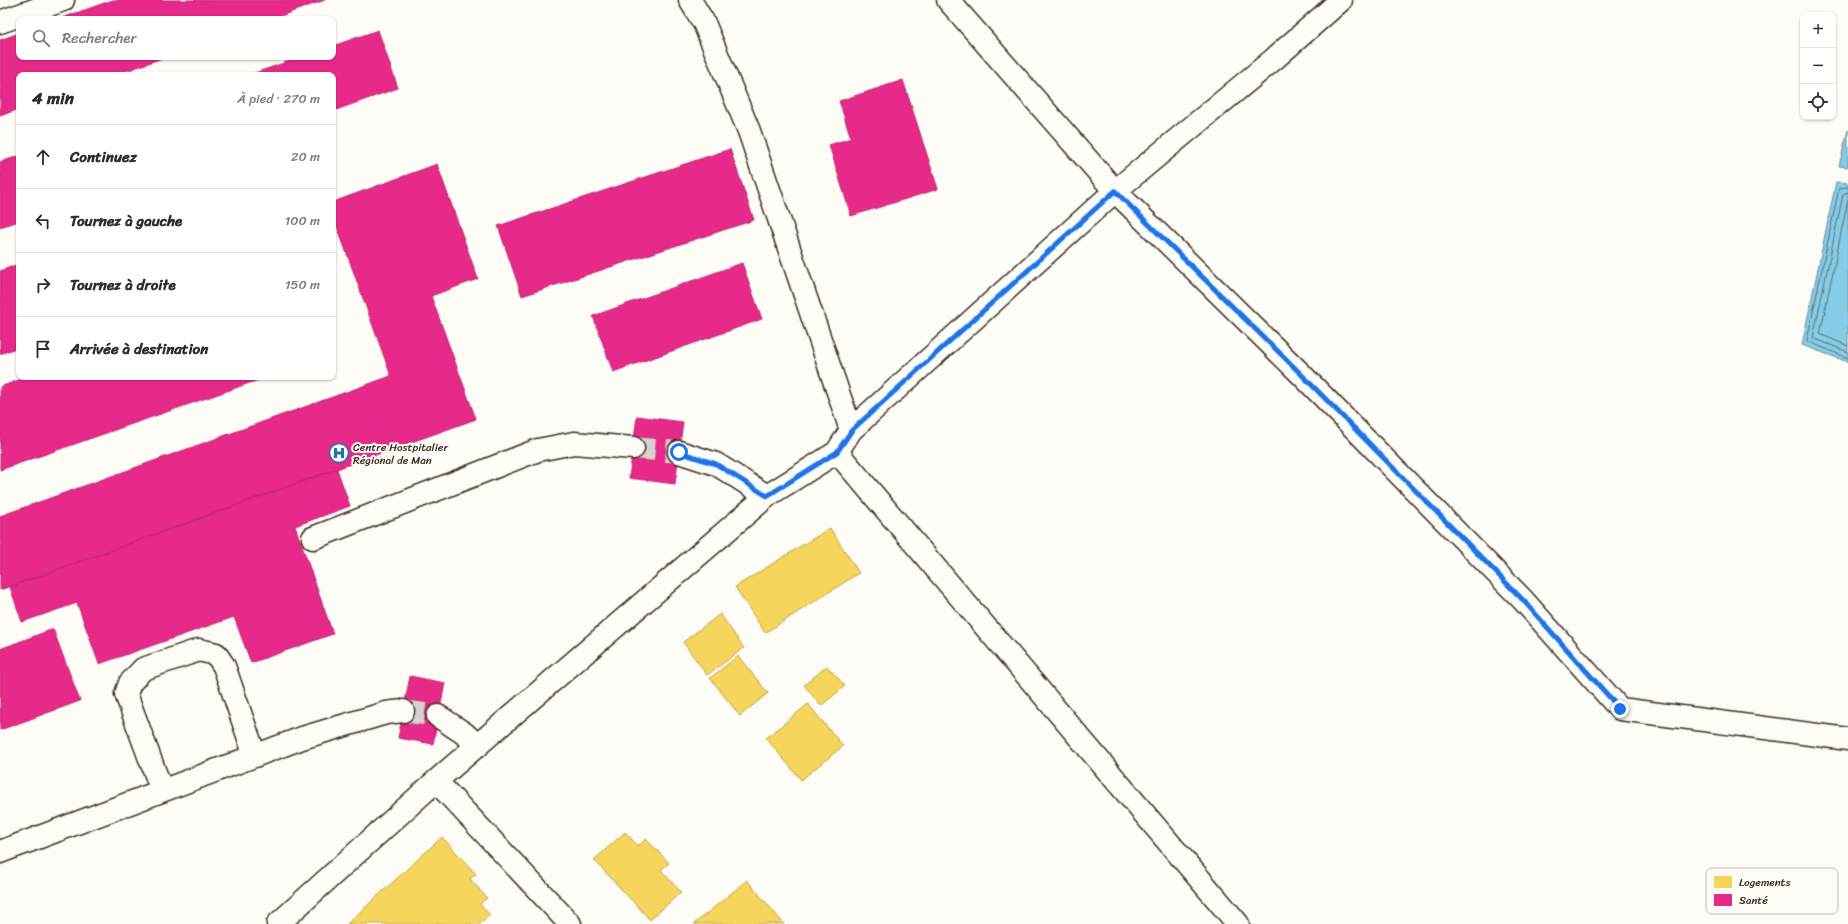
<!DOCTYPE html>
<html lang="fr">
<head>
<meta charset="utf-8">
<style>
  :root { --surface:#fff; --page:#f7f7f7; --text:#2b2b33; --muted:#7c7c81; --line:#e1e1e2 }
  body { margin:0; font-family:Sriracha,sans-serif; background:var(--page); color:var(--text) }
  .controls { position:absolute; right:12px; top:12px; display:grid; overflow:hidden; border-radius:8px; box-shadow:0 1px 3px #0004 }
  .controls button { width:36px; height:36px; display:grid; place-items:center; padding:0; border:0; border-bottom:1px solid var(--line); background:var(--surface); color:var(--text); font:20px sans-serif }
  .stop { position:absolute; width:12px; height:12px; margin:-9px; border:3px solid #1a73e8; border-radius:50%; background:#fff }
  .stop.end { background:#1a73e8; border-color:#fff; box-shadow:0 1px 4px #0008 }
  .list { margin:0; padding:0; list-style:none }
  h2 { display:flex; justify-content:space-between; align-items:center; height:52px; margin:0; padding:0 16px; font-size:17px }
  h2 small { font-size:13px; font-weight:400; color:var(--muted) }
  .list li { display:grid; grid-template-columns:26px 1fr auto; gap:12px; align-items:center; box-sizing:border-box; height:64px; padding:0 16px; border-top:1px solid var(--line) }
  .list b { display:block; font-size:15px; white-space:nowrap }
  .list em { font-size:13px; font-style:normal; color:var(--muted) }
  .icon { flex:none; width:22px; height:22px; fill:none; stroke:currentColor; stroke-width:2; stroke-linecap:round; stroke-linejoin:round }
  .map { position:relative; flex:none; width:1848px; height:924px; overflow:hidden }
  .search { position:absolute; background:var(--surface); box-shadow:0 1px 3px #0004; left:16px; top:16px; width:320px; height:44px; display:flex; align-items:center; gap:10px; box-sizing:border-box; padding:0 14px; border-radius:8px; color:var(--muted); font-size:15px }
  .panel { position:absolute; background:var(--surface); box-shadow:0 1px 3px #0004; left:16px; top:72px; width:320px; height:308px; border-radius:8px }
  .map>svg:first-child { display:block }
  .water { fill:#86cce8; stroke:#688b97 }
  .homes { fill:#f6d55c; stroke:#bea249 }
  .health { fill:#e7298a; stroke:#b3296a }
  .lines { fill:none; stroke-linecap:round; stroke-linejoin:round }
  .shore { stroke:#596b6f; stroke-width:1 }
  .minor-tunnel { stroke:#d6d2cc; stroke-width:22; stroke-dasharray:22 11; stroke-linecap:butt }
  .minor-casing { stroke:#3b2a1e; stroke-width:25 }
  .minor { stroke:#fdfcf7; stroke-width:22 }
  .route { stroke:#1a73e8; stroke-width:5 }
  .labels { text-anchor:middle; stroke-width:4; stroke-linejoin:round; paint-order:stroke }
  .poi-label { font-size:11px; fill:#3b2a1e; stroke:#fdfcf7; text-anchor:start }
  .key { fill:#fdfcf7; stroke:#c3bdb6; stroke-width:1 }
  .key-label { font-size:11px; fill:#3b2a1e }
</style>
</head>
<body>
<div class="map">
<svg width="1848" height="924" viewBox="0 0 1848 924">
  <rect width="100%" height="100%" fill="#fdfcf7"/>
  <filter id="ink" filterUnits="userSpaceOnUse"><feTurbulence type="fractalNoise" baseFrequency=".025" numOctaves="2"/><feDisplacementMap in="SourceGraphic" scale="8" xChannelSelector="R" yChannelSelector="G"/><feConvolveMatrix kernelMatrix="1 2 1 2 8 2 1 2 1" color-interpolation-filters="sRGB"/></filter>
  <g filter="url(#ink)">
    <!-- water -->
    <path class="water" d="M 1848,130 L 1848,167 L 1839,166 Z
      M 1836,182 L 1848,183 L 1848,362 L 1802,345 Z"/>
    <!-- homes -->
    <path class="homes" d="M 830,528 L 859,573 L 765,633 L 735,587 Z
      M 720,614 L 744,648 L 707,675 L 683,642 Z
      M 738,656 L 768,693 L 740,716 L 710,678 Z
      M 827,666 L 845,686 L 821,706 L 804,685 Z
      M 808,704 L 843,746 L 801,780 L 766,738 Z
      M 625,832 L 638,846 L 646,839 L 669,863 L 661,870 L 681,892 L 650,920 L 594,860 Z
      M 442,837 L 476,874 L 470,879 L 487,898 L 480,904 L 490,915 L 480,924 L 347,924 Z
      M 747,880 L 784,924 L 694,924 Z"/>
    <!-- health -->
    <path class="health" d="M 113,0 L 325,0 L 272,19 L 59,19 Z
      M 378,30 L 398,88 L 333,111 L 333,75 L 249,75 L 301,57 L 333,57 L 333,46 Z
      M 19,33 L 19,57 L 165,57 L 115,75 L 19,75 L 19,109 L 0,116 L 0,40 Z
      M 903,80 L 938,189 L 851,216 L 829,145 L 851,138 L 839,101 Z
      M 730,149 L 754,220 L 522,296 L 498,226 Z
      M 19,156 L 19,221 L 0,227 L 0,162 Z
      M 437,164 L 478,279 L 431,296 L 476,419 L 0,590 L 0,516 L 391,376 L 333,215 L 333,202 Z
      M 742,263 L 762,319 L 613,372 L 593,316 Z
      M 19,264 L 19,347 L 0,354 L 0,271 Z
      M 27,377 L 267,377 L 0,470 L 0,387 Z
      M 637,416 L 683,422 L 675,484 L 629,478 Z
      M 337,469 L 350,506 L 295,526 L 333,634 L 251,663 L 234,617 L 99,664 L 77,603 L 22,622 L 10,587 Z
      M 53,629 L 80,701 L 0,730 L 0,649 Z
      M 410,676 L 445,683 L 433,744 L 398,738 Z"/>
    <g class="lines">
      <!-- shore -->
      <path class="shore" d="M 1848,187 L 1839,188 L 1807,341 L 1848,358
        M 1848,192 L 1843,194 L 1813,338 L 1848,352
        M 1848,199 L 1820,334 L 1848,346"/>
      <!-- minor-tunnel -->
      <path class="minor-tunnel" d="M 633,448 L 679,452
        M 403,711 L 438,716"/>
      <!-- minor casing -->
      <g class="minor-casing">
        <path id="minor" d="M 690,0 L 704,23 L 749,131 L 851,430
          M 948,0 L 1115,191 L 1301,374 L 1523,600 L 1620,709 L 1848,739
          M 0,22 L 63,0
          M 679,452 L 716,464 L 767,496
          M 837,452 L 851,430 L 1115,191 L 1274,59 L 1341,0
          M 313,538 L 538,450 L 574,443 L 633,448
          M 438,716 L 465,734 L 478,746
          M 436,781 L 570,924
          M 162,791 L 126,694 L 130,683 L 143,669 L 199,650 L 216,654 L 224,666 L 255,756
          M 0,852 L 302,738 L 386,713 L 403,711
          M 278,924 L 436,781 L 767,496 L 837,452 L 1238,924"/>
      </g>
      <!-- minor -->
      <use href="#minor" class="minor"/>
    </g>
  </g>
  <g class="lines" filter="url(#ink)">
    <!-- route -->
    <path class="route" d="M 679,452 L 716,464 L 767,496 L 837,452 L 852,430 L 1115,191 L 1301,374 L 1523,600 L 1620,709"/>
  </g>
  <!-- icons -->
  <defs>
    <g id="hospital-ring" transform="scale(1)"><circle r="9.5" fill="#fdfcf7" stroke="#1f6fb2" stroke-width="1.5"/><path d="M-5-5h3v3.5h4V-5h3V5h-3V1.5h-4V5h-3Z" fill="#1f6fb2"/></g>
  </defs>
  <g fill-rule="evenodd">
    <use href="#hospital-ring" x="339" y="453"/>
  </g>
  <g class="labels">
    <!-- poi labels -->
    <g class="poi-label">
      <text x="353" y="451">Centre Hostpitalier<tspan x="353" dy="13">Régional de Man</tspan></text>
    </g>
  </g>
  <!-- legend -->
  <rect x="1706" y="868" width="132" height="46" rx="6" class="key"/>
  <rect x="1714" y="876" width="18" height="12" fill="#f6d55c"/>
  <rect x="1714" y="894" width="18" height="12" fill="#e7298a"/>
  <g class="key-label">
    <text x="1739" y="886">Logements</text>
    <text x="1739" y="904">Santé</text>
  </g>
</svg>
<div class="controls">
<button>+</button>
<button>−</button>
<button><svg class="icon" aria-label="locate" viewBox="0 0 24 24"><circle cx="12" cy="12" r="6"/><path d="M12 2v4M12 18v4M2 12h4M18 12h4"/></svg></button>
</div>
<div class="stop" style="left:679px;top:452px"></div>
<div class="stop end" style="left:1620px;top:709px"></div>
<div class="search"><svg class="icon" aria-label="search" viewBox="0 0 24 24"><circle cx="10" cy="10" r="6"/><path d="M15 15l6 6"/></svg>Rechercher</div>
<section class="panel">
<h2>4 min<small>À pied · 270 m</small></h2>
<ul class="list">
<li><svg class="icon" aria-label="ahead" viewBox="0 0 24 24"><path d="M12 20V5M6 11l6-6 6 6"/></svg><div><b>Continuez</b></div><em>20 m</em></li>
<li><svg class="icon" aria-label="left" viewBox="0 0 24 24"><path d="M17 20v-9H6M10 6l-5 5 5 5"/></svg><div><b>Tournez à gauche</b></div><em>100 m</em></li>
<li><svg class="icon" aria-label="right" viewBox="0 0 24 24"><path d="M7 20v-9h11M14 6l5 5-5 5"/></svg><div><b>Tournez à droite</b></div><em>150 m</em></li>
<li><svg class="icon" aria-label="arrive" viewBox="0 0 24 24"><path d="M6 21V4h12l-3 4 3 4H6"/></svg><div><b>Arrivée à destination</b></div></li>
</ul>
</section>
</div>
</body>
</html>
